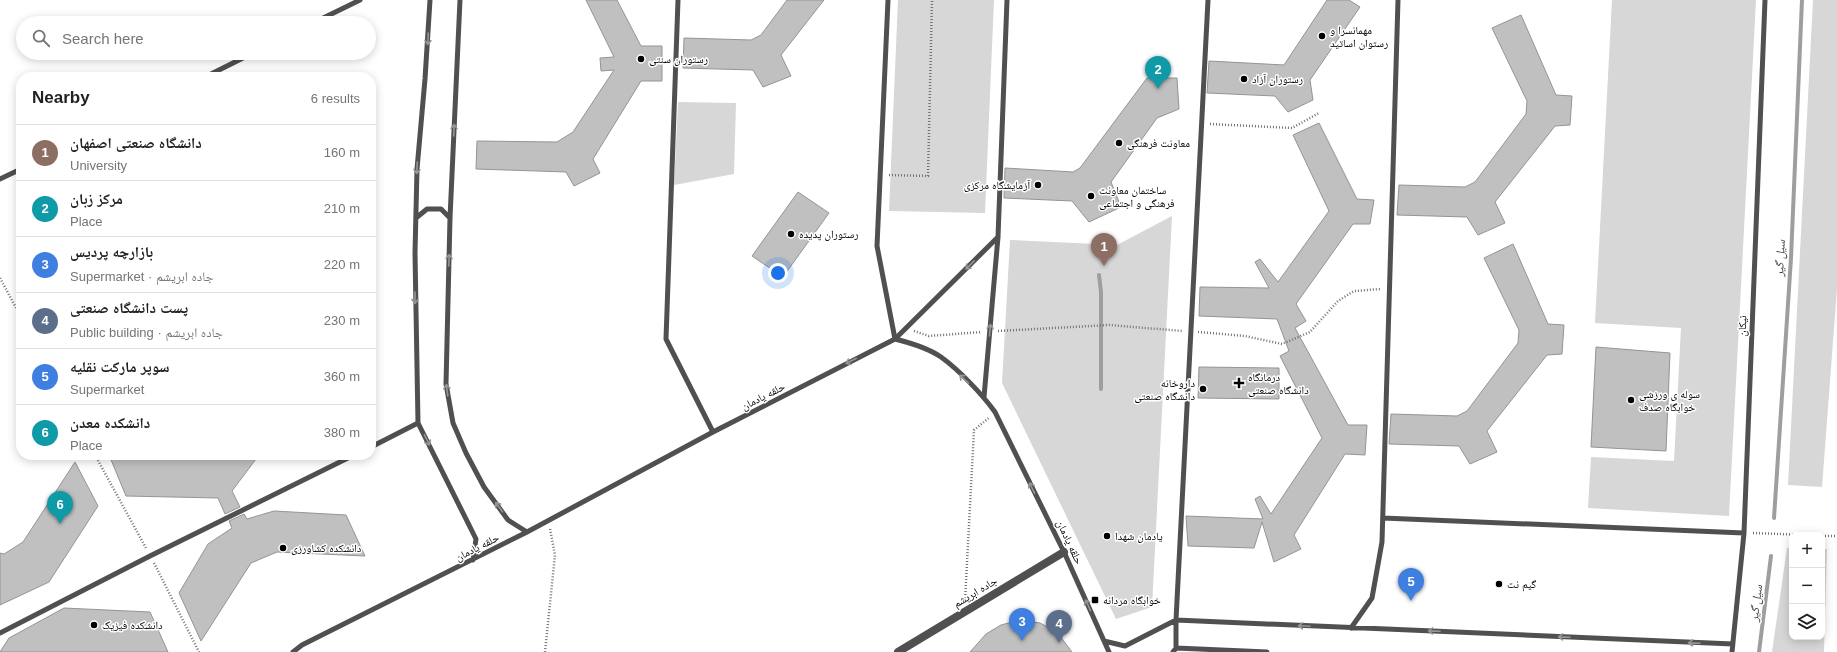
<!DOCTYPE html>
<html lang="en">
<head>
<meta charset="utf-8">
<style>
  :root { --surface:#fff; --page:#f2f2f2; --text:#202124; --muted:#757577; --line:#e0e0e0; --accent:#b45309 }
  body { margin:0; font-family:Arial,"Noto Naskh Arabic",sans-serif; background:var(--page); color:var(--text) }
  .controls { position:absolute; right:12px; bottom:12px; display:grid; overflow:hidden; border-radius:8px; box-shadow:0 2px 10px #0003 }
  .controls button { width:36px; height:36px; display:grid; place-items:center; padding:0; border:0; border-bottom:1px solid var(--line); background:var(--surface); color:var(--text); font:20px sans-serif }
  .you { position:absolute; left:778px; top:273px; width:14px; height:14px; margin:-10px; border:3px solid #fff; border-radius:50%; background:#1a73e8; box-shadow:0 0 0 6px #1a73e833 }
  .badge { display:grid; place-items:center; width:26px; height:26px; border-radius:50%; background:var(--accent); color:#fff; font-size:13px; font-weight:700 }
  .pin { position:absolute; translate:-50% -33px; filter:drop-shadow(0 1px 2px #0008) }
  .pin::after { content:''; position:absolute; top:21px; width:14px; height:12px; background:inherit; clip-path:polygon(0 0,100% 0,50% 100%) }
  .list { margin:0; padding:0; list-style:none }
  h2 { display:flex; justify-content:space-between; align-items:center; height:52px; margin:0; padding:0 16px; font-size:17px }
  h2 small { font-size:13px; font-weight:400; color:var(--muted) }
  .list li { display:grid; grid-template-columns:26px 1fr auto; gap:12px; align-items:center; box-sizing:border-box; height:56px; padding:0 16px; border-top:1px solid var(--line) }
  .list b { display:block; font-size:15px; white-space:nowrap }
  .list p { margin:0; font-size:13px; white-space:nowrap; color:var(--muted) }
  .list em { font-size:13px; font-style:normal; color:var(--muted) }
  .icon { flex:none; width:22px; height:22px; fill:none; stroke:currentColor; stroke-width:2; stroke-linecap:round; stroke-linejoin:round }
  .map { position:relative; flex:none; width:1837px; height:652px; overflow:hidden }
  .search { position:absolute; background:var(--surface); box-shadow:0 2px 10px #0003; left:16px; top:16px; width:360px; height:44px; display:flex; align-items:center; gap:10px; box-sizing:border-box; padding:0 14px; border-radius:22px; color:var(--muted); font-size:15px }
  .panel { position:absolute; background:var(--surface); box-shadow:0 2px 10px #0003; left:16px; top:72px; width:360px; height:388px; border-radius:16px }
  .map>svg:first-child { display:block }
  .green { fill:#d7d7d7 }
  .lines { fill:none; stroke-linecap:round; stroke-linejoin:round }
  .stream { stroke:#9e9e9e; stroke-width:4 }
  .building { fill:#c0c0c0; stroke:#949494 }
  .path { stroke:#727272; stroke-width:2.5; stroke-dasharray:1 2; stroke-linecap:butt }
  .service { stroke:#505050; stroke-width:5 }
  .pedestrian { stroke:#505050; stroke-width:8 }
  .oneway { stroke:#969696 }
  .poi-dot { fill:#000; stroke:#fff; stroke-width:1.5 }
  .labels { text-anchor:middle; stroke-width:3; stroke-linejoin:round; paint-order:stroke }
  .poi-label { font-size:11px; fill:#000; stroke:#fff; text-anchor:start }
  .street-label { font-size:11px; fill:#000; stroke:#fff }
  .water-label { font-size:12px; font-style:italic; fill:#3f3f3f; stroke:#fff }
</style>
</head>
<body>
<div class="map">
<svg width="1837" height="652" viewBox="0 0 1837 652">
  <rect width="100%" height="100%" fill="#fff"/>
  <!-- green -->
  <path class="green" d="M 898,0 L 994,0 L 985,213 L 889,211 Z
    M 1612,0 L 1756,0 L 1729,516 L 1588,508 L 1591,457 L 1674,461 L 1681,328 L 1595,323 Z
    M 1813,0 L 1837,0 L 1837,289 L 1822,487 L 1788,485 Z
    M 678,102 L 736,103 L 734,174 L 674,185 Z
    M 1172,216 L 1152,607 L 1116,619 L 1002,383 L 1010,240 L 1117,245 Z
    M 1787,548 L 1792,548 L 1792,637 L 1822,637 L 1822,549 L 1827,549 L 1824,652 L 1772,652 Z"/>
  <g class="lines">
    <!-- stream -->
    <path class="stream" d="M 1099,275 L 1101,292 L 1101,389
      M 1774,518 L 1791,258 L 1802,0
      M 1759,652 L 1771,556"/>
  </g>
  <!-- building -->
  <path class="building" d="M 586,0 L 617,0 L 641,46 L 662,46 L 662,81 L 641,81 L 593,159 L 600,173 L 574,186 L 566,172 L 476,169 L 477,141 L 557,142 L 573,132 L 614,70 L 601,71 L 600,58 L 614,57 Z
    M 787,0 L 824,0 L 781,55 L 791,76 L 763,87 L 753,70 L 683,68 L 684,38 L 751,40 L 761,35 Z
    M 1327,0 L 1349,0 L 1360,7 L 1310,80 L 1313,100 L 1288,112 L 1275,96 L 1207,93 L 1209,61 L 1284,65 Z
    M 1521,15 L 1556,95 L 1572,96 L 1570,125 L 1555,126 L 1495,202 L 1505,223 L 1478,235 L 1467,217 L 1397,215 L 1399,185 L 1465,187 L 1475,182 L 1526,114 L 1527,101 L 1492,28 Z
    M 1147,78 L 1177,78 L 1179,109 L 1157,118 L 1111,182 L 1121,207 L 1089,222 L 1072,201 L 1004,198 L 1005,168 L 1073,172 L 1080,168 Z
    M 1319,123 L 1357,199 L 1374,200 L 1370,224 L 1353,224 L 1296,304 L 1306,321 L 1295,328 L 1348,425 L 1367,425 L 1365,455 L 1345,454 L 1294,535 L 1301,549 L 1274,562 L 1262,522 L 1254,548 L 1188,546 L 1186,516 L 1263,519 L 1255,499 L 1260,496 L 1271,514 L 1322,438 L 1280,356 L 1289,351 L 1277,319 L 1199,316 L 1200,287 L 1269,288 L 1255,262 L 1260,259 L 1278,282 L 1329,211 L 1293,135 Z
    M 798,192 L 829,213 L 783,277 L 752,256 Z
    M 1513,244 L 1548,324 L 1564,325 L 1562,354 L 1547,355 L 1487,431 L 1497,452 L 1470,464 L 1459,446 L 1389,444 L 1391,414 L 1457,416 L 1467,411 L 1518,343 L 1519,330 L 1484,258 Z
    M 1596,347 L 1670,353 L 1666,451 L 1591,447 Z
    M 1199,367 L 1279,368 L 1279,399 L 1198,398 Z
    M 109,455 L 194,457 L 198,455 L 259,455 L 232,491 L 240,507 L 225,514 L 218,498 L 126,496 Z
    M 75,462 L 98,506 L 49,582 L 0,605 L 0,553 L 4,554 L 23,542 Z
    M 274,511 L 346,515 L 365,556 L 277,552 L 251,563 L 201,641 L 179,593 L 208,544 L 232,528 L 229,521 L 244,514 L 247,519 Z
    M 64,608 L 150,612 L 168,652 L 0,652 L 9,638 Z
    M 1020,620 L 1040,623 L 1057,632 L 1072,652 L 970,652 L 986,634 L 1001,625 Z"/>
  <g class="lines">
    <!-- path -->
    <path class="path" d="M 1210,124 L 1292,128 L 1319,113
      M 889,175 L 928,176 L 932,0
      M 0,278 L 21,317
      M 914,331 L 929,336 L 982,332
      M 998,331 L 1109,325 L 1183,331
      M 1198,332 L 1245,336 L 1282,344 L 1310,332 L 1338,301 L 1354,291 L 1381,289
      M 95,455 L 146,548
      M 1753,533 L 1806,535
      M 1822,536 L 1837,536
      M 154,563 L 199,652
      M 965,601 L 974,430 L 990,417
      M 545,652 L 555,555 L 550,529"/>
    <!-- service -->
    <path class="service" d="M 430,0 L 425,79 L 417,169 L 415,253 L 418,423 L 476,539 L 473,560
      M 460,0 L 450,218 L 446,384 L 453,423 L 466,453 L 484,487 L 508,520 L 527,532
      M 678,0 L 666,339 L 713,432
      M 888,0 L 877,246 L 895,339
      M 313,23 L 360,0
      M 205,77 L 253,53
      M 0,179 L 21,169
      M 416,218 L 427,209 L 441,209 L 450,218
      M 895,339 L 998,237
      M 984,397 L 998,237 L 1007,0
      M 371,447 L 418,423
      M 1383,518 L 1744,533
      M 1351,628 L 1372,598 L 1382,542 L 1398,0
      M 0,633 L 150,556 L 354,455
      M 1104,641 L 1125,646 L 1176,620 L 1733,644
      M 1176,648 L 1267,652
      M 293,652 L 302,645 L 527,532 L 713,432 L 895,339 C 911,343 928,348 941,357 C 959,370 982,394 995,412 L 1064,552 L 1109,652
      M 1173,652 L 1176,648 L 1176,620 L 1208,0
      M 1732,652 L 1744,533 L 1765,0"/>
    <!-- pedestrian -->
    <path class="pedestrian" d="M 898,652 L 1064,552"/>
  </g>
  <!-- one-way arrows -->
  <defs><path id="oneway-shaft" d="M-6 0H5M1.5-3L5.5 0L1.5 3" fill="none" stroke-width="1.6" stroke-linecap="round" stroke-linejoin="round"/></defs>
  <g class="oneway">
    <use href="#oneway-shaft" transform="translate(428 39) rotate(93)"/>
    <use href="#oneway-shaft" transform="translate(454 130) rotate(-88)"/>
    <use href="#oneway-shaft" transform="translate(417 168) rotate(93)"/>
    <use href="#oneway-shaft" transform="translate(449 260) rotate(-88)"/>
    <use href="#oneway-shaft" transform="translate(970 265) rotate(135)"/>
    <use href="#oneway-shaft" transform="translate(415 298) rotate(90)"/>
    <use href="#oneway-shaft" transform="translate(990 330) rotate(-85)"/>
    <use href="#oneway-shaft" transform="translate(851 361) rotate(153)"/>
    <use href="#oneway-shaft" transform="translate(964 379) rotate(-137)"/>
    <use href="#oneway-shaft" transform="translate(447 390) rotate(-98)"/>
    <use href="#oneway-shaft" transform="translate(427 440) rotate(64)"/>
    <use href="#oneway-shaft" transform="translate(1032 488) rotate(-116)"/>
    <use href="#oneway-shaft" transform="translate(499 507) rotate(-126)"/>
    <use href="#oneway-shaft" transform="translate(1088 605) rotate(-114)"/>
    <use href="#oneway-shaft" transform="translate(1304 626) rotate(-177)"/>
    <use href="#oneway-shaft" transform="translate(1434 631) rotate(-178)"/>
    <use href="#oneway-shaft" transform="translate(1564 637) rotate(-178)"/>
    <use href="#oneway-shaft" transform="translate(1694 643) rotate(-178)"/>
  </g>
  <!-- markers -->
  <g class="poi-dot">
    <circle cx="1322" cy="36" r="4"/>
    <circle cx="641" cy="59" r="4"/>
    <circle cx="1244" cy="79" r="4"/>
    <circle cx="1119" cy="143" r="4"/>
    <circle cx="1038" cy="185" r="4"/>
    <circle cx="1091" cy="196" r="4"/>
    <circle cx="791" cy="234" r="4"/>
    <path d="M1237 377h4v4h4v4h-4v4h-4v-4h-4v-4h4z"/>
    <circle cx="1203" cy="389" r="4"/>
    <circle cx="1631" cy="400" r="4"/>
    <circle cx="1107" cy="536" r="4"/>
    <circle cx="283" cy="548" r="4"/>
    <circle cx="1499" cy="584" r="4"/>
    <rect x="1091" y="596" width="8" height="8" rx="2"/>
    <circle cx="94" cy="625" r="4"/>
  </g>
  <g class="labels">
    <!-- poi labels -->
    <g class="poi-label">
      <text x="1330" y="34">مهمانسرا و<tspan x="1330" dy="13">رستوان اساتید</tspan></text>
      <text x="649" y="63">رستوران سنتی</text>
      <text x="1252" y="83">رستوران آزاد</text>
      <text x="1127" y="147">معاونت فرهنگی</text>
      <text x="1030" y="189" text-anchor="end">آزمایشگاه مرکزی</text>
      <text x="1099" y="194">ساختمان معاونت<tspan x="1099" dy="13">فرهنگی و اجتماعی</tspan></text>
      <text x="799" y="238">رستوران پدیده</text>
      <text x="1248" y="381">درمانگاه<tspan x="1248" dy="13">دانشگاه صنعتی</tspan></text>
      <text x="1195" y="387" text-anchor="end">داروخانه<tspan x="1195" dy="13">دانشگاه صنعتی</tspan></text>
      <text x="1639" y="398">سوله ی ورزشی<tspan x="1639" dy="13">خوابگاه صدف</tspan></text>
      <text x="1115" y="540">یادمان شهدا</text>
      <text x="291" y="552">دانشکده کشاورزی</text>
      <text x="1507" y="588">گیم نت</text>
      <text x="1103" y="604">خوابگاه مردانه</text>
      <text x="102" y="629">دانشکده فیزیک</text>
    </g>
    <!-- street labels -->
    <g class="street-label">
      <text transform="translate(1742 326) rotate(-88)" y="4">نیکان</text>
      <text transform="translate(763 396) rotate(-27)" y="4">حلقه یادمان</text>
      <text transform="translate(1070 542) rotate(65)" y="4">حلقه یادمان</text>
      <text transform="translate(477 547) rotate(-27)" y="4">حلقه یادمان</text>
      <text transform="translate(975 592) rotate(-31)" y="4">جاده ابریشم</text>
    </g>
    <!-- water labels -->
    <g class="water-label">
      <text transform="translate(1780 258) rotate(-87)" y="4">سیل گیر</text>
      <text transform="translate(1756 603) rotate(-83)" y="4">سیل گیر</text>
    </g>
  </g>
</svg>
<div class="controls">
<button>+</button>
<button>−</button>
<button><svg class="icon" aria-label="layers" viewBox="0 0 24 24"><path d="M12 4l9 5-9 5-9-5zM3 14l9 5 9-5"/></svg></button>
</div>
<div class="you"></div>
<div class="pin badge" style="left:1104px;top:266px;background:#8d6e63">1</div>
<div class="pin badge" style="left:1158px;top:89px;background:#0f9aa8">2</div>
<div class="pin badge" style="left:1022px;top:641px;background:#3f7fe0">3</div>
<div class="pin badge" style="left:1059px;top:643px;background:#5c6f8a">4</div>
<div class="pin badge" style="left:1411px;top:601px;background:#3f7fe0">5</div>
<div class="pin badge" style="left:60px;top:524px;background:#0f9aa8">6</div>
<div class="search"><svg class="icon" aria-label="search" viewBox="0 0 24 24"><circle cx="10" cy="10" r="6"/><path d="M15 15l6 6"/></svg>Search here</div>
<section class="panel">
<h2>Nearby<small>6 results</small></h2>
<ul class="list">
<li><span class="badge" style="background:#8d6e63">1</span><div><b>دانشگاه صنعتی اصفهان</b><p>University</p></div><em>160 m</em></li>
<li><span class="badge" style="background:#0f9aa8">2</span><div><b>مرکز زبان</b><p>Place</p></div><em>210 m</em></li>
<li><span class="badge" style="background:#3f7fe0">3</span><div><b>بازارچه پردیس</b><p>Supermarket · جاده ابریشم</p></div><em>220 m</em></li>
<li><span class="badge" style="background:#5c6f8a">4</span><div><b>پست دانشگاه صنعتی</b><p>Public building · جاده ابریشم</p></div><em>230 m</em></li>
<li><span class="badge" style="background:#3f7fe0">5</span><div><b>سوپر مارکت نقلیه</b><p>Supermarket</p></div><em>360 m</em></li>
<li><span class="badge" style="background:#0f9aa8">6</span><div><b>دانشکده معدن</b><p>Place</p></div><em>380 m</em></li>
</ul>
</section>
</div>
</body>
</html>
